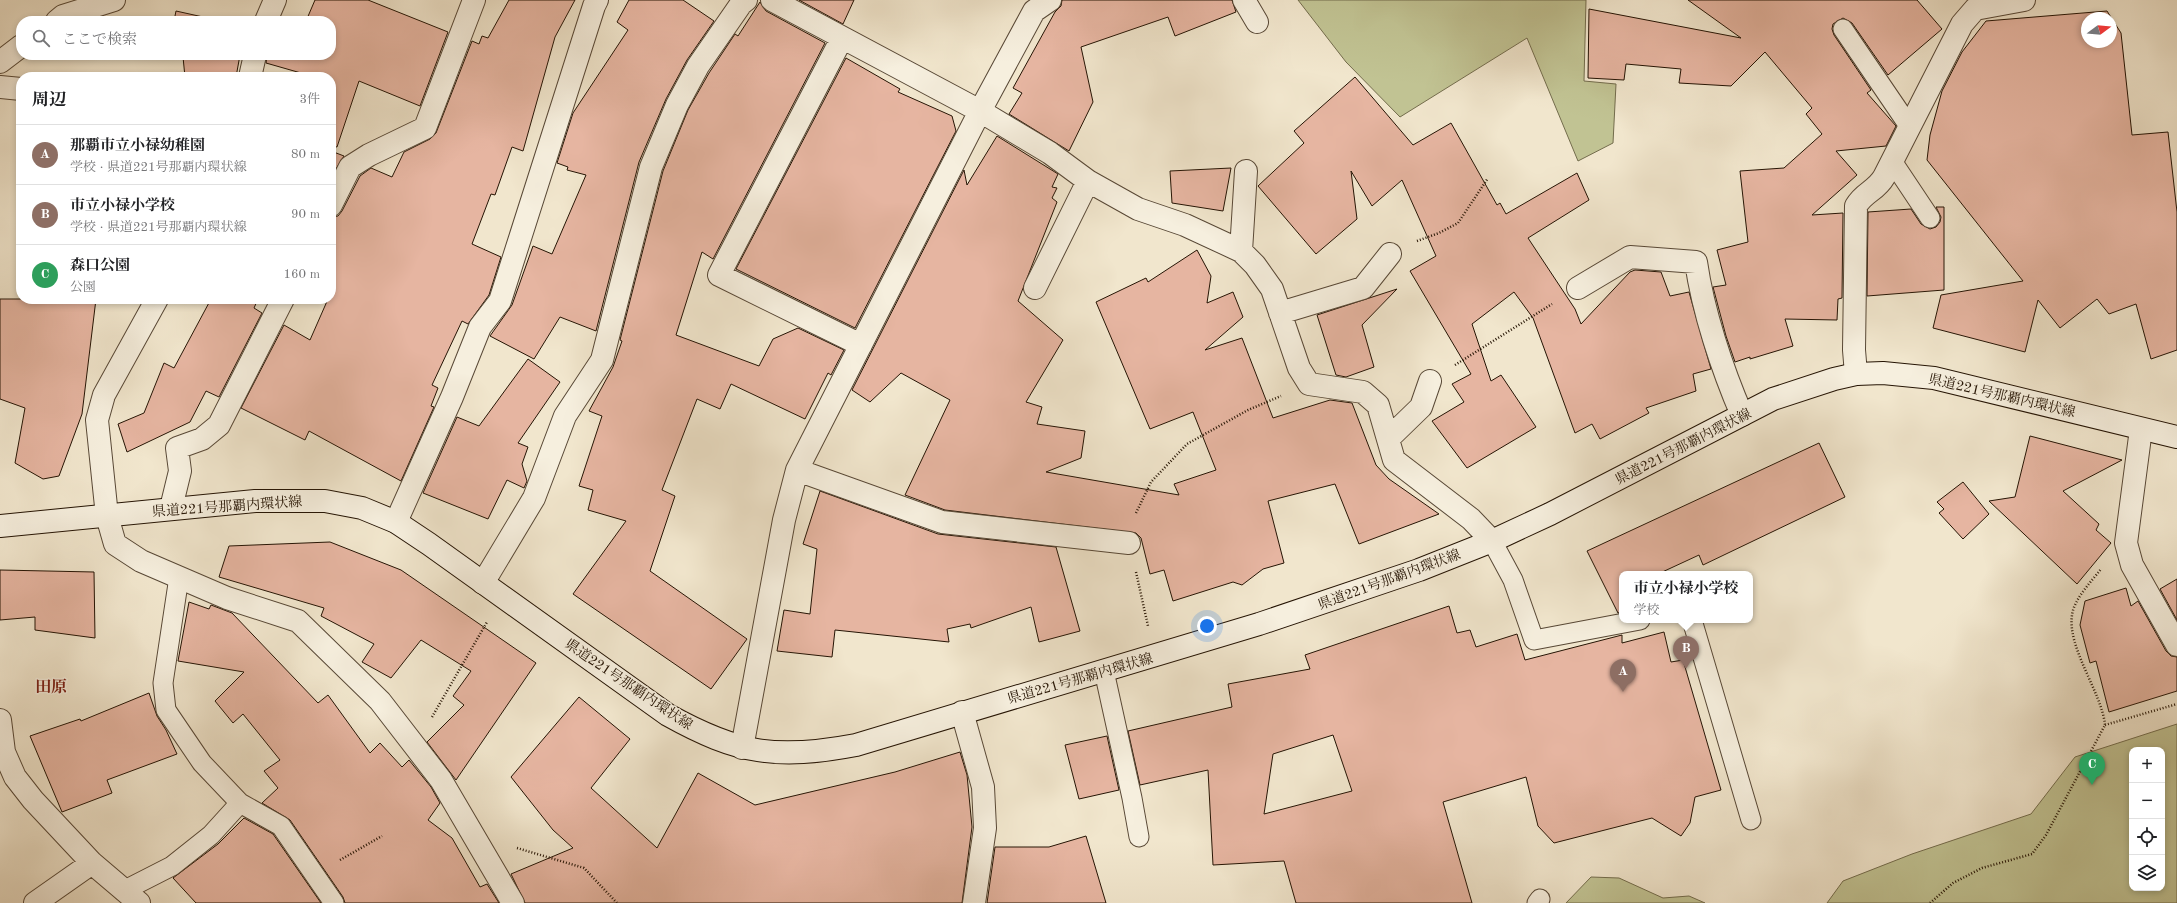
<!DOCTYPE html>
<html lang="ja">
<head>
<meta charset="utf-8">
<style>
  :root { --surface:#fff; --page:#f6f6f6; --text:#202124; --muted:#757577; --line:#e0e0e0; --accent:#111827 }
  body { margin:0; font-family:"Old Standard TT","Noto Serif JP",serif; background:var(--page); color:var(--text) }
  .controls { position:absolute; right:12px; bottom:12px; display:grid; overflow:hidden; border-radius:8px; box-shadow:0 2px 6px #0003 }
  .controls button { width:36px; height:36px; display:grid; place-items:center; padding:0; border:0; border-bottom:1px solid var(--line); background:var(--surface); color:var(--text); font:20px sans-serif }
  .compass { position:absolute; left:2081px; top:12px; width:36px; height:36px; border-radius:50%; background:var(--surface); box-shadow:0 2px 6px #0003; rotate:74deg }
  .you { position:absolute; left:1207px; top:626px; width:14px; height:14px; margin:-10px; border:3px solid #fff; border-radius:50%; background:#1a73e8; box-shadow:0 0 0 6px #1a73e833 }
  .badge { display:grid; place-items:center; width:26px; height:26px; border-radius:50%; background:var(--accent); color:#fff; font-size:13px; font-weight:700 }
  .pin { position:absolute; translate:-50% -33px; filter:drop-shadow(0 1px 2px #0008) }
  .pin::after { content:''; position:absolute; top:21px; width:14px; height:12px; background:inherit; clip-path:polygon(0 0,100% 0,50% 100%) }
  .popup { position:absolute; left:1619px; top:571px; width:134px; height:52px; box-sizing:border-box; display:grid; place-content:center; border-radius:8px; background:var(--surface); filter:drop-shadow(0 1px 3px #0005); font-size:13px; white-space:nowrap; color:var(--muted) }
  .popup b { font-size:15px; color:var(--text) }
  .popup::after { content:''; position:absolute; left:50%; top:100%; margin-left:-8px; border:8px solid transparent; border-top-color:var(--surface) }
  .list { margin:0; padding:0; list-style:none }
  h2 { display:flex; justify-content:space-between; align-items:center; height:52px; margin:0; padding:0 16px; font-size:17px }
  h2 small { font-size:13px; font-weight:400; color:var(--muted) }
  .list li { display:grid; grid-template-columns:26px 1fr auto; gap:12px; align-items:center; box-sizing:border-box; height:60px; padding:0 16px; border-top:1px solid var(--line) }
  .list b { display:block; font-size:15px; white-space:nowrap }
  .list p { margin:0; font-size:13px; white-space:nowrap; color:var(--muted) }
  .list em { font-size:13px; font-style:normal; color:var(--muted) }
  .icon { flex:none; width:22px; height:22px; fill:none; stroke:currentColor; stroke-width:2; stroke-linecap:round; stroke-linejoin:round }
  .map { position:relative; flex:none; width:2177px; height:903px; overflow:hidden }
  .search { position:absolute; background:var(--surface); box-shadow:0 2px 6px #0003; left:16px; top:16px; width:320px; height:44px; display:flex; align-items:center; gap:10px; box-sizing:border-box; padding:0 14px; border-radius:16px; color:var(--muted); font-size:15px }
  .panel { position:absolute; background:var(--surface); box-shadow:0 2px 6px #0003; left:16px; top:72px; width:320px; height:232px; border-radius:16px }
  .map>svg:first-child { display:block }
  .green { fill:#c1c393; stroke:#736c4c; fill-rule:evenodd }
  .building { fill:#e6b5a1; stroke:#251404; fill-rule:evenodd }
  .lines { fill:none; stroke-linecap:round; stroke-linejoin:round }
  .lane-casing { stroke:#584836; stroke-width:21 }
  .street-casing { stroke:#584836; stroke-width:24 }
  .secondary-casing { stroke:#251404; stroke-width:24 }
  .path { stroke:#251404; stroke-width:2.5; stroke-dasharray:1 2; stroke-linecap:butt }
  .lane { stroke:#f6efde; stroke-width:19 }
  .street { stroke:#f6efde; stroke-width:22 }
  .secondary { stroke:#f6efde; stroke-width:22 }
  .labels { text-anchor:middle; stroke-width:3; stroke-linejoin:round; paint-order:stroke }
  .street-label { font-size:14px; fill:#251404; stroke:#f6efde }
  .quarter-label { font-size:16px; font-weight:bold; fill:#7a1f14; stroke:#f6efde }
</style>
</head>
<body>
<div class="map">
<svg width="2177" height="903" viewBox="0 0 2177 903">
  <rect width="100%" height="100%" fill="#f1e6cd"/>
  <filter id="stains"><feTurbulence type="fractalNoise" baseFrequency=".005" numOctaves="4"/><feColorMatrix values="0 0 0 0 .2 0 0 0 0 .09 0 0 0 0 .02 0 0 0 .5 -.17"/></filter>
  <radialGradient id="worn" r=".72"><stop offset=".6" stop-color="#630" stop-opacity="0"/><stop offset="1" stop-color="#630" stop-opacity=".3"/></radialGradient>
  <!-- green -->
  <path class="green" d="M 1298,0 L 1586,0 L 1584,81 L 1616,84 L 1613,143 L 1578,161 L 1527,38 L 1400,117 L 1346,62 Z
    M 2177,724 L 2177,903 L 1827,903 L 1843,881 L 1912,854 L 2031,814 L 2075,757 ZM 2132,750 L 2162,750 L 2162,888 L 2132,888 Z
    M 1591,877 L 1619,878 L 1663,898 L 1689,896 L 1705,903 L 1566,903 Z"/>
  <!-- building -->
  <path class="building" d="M 315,0 L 368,0 L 448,32 L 420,106 L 359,81 L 337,147 L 331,146 L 331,77 L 315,77 L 266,63 L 267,55 L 331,55 L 331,21 L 306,21 Z
    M 509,0 L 575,0 L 555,37 L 523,151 L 512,147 L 495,195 L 491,194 L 472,244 L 501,257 L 489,295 L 468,324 L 462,321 L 432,385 L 438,388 L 431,406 L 434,407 L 401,481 L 309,431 L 305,440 L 241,408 L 284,325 L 310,340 L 328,299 L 331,299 L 331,217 L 338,216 L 342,211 L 360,176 L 371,168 L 392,177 L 404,152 L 430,139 L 436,133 L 472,41 L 479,44 L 482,36 L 488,38 Z
    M 629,0 L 683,0 L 714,21 L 687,60 L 666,99 L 639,162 L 596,331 L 560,317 L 534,359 L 490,336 L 512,305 L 533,246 L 552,254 L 586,175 L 567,170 L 568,167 L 557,163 L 573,113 L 628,30 L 617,22 Z
    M 799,0 L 854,0 L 843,24 Z
    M 1062,0 L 1232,0 L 1236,12 L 1175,36 L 1168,17 L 1081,47 L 1093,102 L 1069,151 L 1009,114 L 1022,93 L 1013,88 L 1055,12 L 1061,6 Z
    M 1688,0 L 1917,0 L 1942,29 L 1888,75 L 1852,23 L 1843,18 L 1833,24 L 1832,29 L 1834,35 L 1871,90 L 1867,93 L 1896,126 L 1886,146 L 1836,151 L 1857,175 L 1812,215 L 1843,213 L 1842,298 L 1838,299 L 1837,320 L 1785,319 L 1793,346 L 1750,359 L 1750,357 L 1735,362 L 1726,336 L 1713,287 L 1726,285 L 1717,250 L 1748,242 L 1740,171 L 1784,168 L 1822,134 L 1806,114 L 1812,108 L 1765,52 L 1731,86 L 1679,83 L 1681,69 L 1626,64 L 1624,80 L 1588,78 L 1589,9 L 1741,38 Z
    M 760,2 L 766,11 L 825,43 L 713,259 L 702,252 L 676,335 L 759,366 L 773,339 L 798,328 L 844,350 L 831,375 L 828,373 L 805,419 L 731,384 L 720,409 L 697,399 L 662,490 L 675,496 L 650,571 L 747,639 L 711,689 L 573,594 L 626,521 L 588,510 L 593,490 L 579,486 L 602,416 L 589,411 L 613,367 L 622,341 L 620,340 L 663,171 L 688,110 L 709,73 L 735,34 L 738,36 Z
    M 176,11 L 221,21 L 174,21 Z
    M 2107,11 L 2121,33 L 2132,135 L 2168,132 L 2177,212 L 2177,350 L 2151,359 L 2136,304 L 2109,314 L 2097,299 L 2060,328 L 2038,300 L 2025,352 L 1933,328 L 1941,295 L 2023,281 L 1927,160 L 1930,135 L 1942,91 L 1962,52 L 1986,21 ZM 2087,18 L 2111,18 L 2111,42 L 2087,42 Z
    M 178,55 L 242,55 L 240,55 L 236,77 L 185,77 L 183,57 Z
    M 846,58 L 900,89 L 898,92 L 952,116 L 956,131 L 855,328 L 736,269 Z
    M 1355,77 L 1413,145 L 1451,123 L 1497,205 L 1500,203 L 1506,214 L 1577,173 L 1589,200 L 1528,238 L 1575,309 L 1581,324 L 1630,272 L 1635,270 L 1661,272 L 1670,296 L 1689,292 L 1711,369 L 1693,374 L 1696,391 L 1646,408 L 1649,413 L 1600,439 L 1592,424 L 1575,433 L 1533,318 L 1514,292 L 1472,324 L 1491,381 L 1501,375 L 1536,427 L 1467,468 L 1432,421 L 1464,402 L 1452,384 L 1471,374 L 1410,271 L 1436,256 L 1402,180 L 1372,206 L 1351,171 L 1357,219 L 1316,254 L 1258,186 L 1304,143 L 1294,131 Z
    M 997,136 L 1058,174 L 1052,187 L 1057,188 L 1052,198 L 1057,202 L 1018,301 L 1063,340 L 1026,402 L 1042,407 L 1037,424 L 1085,431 L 1081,458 L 1046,472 L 1179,495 L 1174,484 L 1216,470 L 1193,412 L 1150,429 L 1096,302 L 1146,278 L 1148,282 L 1197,250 L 1211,276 L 1207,303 L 1233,292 L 1243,317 L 1205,350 L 1242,338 L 1273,418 L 1330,400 L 1352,403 L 1376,465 L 1389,479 L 1439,514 L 1359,544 L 1335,484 L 1268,501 L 1284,563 L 1263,569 L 1242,585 L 1233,582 L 1173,601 L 1164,570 L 1150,574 L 1141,538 L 1136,533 L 945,510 L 905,495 L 950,400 L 901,373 L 870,402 L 852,390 L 964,170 L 967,185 Z
    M 331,151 L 344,156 L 331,177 Z
    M 1231,168 L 1223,211 L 1172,203 L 1170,171 Z
    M 1936,207 L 1944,207 L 1944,290 L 1867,296 L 1868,212 L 1911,209 L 1921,224 L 1930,229 L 1936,227 L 1940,222 L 1941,217 Z
    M 1397,289 L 1362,325 L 1374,367 L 1346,377 L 1336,375 L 1317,315 Z
    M 0,299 L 96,299 L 82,414 L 59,476 L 43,479 L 15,463 L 25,408 L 0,399 Z
    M 211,299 L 258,299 L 254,308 L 262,313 L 219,397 L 206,391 L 190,422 L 127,452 L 118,424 L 144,413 L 164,363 L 174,368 Z
    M 528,359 L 560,382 L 518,443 L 528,447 L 522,464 L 527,481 L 524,488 L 507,480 L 488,519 L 423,493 L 457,417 L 479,426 Z
    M 2030,436 L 2122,460 L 2063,491 L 2099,524 L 2096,530 L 2111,543 L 2077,584 L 1989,501 L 2015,497 Z
    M 1819,443 L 1845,497 L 1703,565 L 1699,555 L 1658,574 L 1622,574 L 1622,612 L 1618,613 L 1587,551 Z
    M 1963,482 L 1989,514 L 1963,539 L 1939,513 L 1944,509 L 1937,502 Z
    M 820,491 L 938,534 L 1056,547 L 1080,631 L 1039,642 L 1031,607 L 971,628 L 970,624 L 947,629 L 949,642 L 835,630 L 832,657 L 777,651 L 784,610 L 810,614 L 817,549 L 803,544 Z
    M 330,542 L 401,570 L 536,663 L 456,780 L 427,742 L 464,705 L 453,696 L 471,671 L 421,640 L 391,678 L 362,662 L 374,644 L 321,616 L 324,608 L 219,577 L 229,546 Z
    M 0,570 L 94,572 L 95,638 L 35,630 L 35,617 L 0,620 Z
    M 2177,579 L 2177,620 L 2160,589 Z
    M 2126,588 L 2131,606 L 2138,601 L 2166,651 L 2171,656 L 2177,657 L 2177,691 L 2109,712 L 2096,661 L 2090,663 L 2080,625 L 2085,601 Z
    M 189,602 L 209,609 L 211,605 L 232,613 L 318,703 L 328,695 L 370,753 L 380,743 L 402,767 L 409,760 L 431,787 L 440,803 L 428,820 L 452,838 L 480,887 L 487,884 L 499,903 L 345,903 L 343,897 L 290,820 L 262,803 L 278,788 L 264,771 L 280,760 L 243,714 L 233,723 L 215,701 L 244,672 L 178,661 Z
    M 1449,606 L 1457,633 L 1470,630 L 1476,647 L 1517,634 L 1525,660 L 1622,635 L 1622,643 L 1664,632 L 1671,662 L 1683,660 L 1721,790 L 1695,797 L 1690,823 L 1681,836 L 1652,818 L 1554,843 L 1538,826 L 1526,777 L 1443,802 L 1472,903 L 1296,903 L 1284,861 L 1213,865 L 1208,770 L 1140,785 L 1128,731 L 1232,707 L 1228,684 L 1310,669 L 1305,655 ZM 1333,735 L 1352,791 L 1264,814 L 1273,754 Z
    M 149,693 L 157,716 L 166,730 L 177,754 L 107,780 L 112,793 L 62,812 L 30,736 L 80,719 L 81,721 Z
    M 579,697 L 630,739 L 591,788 L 657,848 L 698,773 L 755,805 L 895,772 L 960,752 L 967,775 L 972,827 L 962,903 L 525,903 L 511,874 L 573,848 L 553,830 L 511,777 Z
    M 1107,736 L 1119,790 L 1079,799 L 1065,745 Z
    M 244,818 L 273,834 L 321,903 L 196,903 L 173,878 L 218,844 Z
    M 1086,836 L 1106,903 L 987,903 L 995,847 L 1049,847 Z"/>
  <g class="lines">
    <!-- lane casing -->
    <g class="lane-casing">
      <path id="lane" d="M 1843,29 L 1909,126
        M 1892,161 L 1930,218
        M 1492,541 L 1513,580 L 1534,640 L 1640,620
        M 179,577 L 163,683 L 166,710 L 202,763 L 240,803 L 281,826 L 334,903
        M 1692,620 L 1751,820
        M 1104,671 L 1132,798 L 1139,837
        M 123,891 L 172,866 L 211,835 L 240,803
        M 1537,903 L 1540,899"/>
    </g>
    <!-- street casing -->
    <g class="street-casing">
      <path id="street" d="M 772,0 L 980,111 L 1050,153 L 1088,181 L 1138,209 L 1185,225 L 1241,251 L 1255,265 L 1272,289 L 1299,368 L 1309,384 L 1363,392 L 1378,405 L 1394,460 L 1471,519 L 1492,541
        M 1244,0 L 1257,22
        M 57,21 L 63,16 L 114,0
        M 266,21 L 275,0
        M 842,38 L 719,275 L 861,345
        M 0,62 L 21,46
        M 250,77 L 255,55
        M 0,87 L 21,89
        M 331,205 L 350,167 L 369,155 L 425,128 L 474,0
        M 1241,251 L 1246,171
        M 1035,288 L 1088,181
        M 1578,288 L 1630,257 L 1696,262 C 1703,311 1722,369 1742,415
        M 157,299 L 104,395 L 97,420 L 107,516 L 115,544 L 141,561 L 227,598 L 298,621 L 380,701 L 441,780 L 513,903
        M 1280,313 L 1363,288 L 1390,254
        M 1856,374 L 1854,350 L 1856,206 C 1864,192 1876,191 1884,177 L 1962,24 L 1975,9 L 2024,0
        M 2141,429 L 2126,543 L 2132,565 L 2177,645
        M 1388,439 L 1421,407 L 1430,381
        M 797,470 L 942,522 L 1129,543
        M 171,508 L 180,471 L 177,448 L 202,439 L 219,425 L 283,299
        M 396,522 L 452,397 L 480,327 L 500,301 L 594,6 L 597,0
        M 483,583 L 534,498 L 565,416 L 602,360 L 651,167 L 677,105 L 698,66 L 741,4 L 746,0
        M 962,712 L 983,787 L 985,828 L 974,903
        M 0,720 L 4,752 L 15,777 L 33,800 L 92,863 L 139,903
        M 742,748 L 784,520 L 797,470 L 980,111 L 1034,11 L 1050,0
        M 35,903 L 92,863"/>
    </g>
    <!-- secondary casing -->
    <g class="secondary-casing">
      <path id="secondary" d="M 0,526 L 255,501 L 325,501 L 362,508 L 396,522 L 429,544 L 668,715 C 738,754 777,760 856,745 L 1259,624 L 1419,570 L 1492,541 L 1550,514 L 1773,399 L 1834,379 L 1856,374 L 1883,373 L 1934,378 L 2177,437"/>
    </g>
    <!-- path -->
    <path class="path" d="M 1417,241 L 1439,233 L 1458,223 L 1488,178
      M 1455,365 L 1552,304
      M 1136,513 L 1151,482 L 1187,444 L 1248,410 L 1281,396
      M 1136,572 L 1148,626
      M 432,717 L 487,622
      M 2105,725 L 2177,704
      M 517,848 L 584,868 L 617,903
      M 340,860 L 382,836
      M 1930,903 L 1953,883 L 1982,868 L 2032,854 L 2046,835 L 2105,725 C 2102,693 2067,648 2072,615 C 2074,599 2091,582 2101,569"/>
    <!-- lane -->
    <use href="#lane" class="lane"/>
    <!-- street -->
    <use href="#street" class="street"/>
    <!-- secondary -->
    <use href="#secondary" class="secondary"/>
  </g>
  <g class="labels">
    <!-- street labels -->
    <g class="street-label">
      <text transform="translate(2002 395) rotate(13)" y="5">県道221号那覇内環状線</text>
      <text transform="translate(1683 446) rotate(-27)" y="5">県道221号那覇内環状線</text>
      <text transform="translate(227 506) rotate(-4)" y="5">県道221号那覇内環状線</text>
      <text transform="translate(1389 579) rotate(-20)" y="5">県道221号那覇内環状線</text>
      <text transform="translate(1080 678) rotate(-16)" y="5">県道221号那覇内環状線</text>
      <text transform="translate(629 684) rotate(34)" y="5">県道221号那覇内環状線</text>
    </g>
    <!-- quarter labels -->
    <g class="quarter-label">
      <text x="51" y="692">田原</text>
    </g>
  </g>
  <rect width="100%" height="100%" filter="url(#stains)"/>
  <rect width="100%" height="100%" fill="url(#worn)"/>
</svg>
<div class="controls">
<button>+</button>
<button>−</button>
<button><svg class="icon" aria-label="locate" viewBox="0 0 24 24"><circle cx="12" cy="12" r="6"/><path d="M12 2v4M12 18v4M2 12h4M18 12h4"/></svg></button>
<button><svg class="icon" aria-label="layers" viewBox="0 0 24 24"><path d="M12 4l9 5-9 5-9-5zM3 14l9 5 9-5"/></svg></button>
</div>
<svg class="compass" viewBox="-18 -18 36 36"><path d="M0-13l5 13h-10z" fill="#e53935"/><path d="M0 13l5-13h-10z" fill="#757577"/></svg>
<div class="you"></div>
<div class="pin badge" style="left:1623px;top:692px;background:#8d6e63">A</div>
<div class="pin badge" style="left:1686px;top:669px;background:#8d6e63">B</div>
<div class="popup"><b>市立小禄小学校</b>学校</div>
<div class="pin badge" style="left:2092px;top:785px;background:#2e9e5b">C</div>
<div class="search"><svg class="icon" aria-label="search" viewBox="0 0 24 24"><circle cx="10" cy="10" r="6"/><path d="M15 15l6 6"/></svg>ここで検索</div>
<section class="panel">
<h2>周辺<small>3件</small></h2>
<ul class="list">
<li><span class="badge" style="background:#8d6e63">A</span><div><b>那覇市立小禄幼稚園</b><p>学校 · 県道221号那覇内環状線</p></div><em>80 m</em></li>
<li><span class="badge" style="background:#8d6e63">B</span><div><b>市立小禄小学校</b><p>学校 · 県道221号那覇内環状線</p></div><em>90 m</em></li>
<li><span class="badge" style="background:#2e9e5b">C</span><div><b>森口公園</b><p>公園</p></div><em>160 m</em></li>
</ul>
</section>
</div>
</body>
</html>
